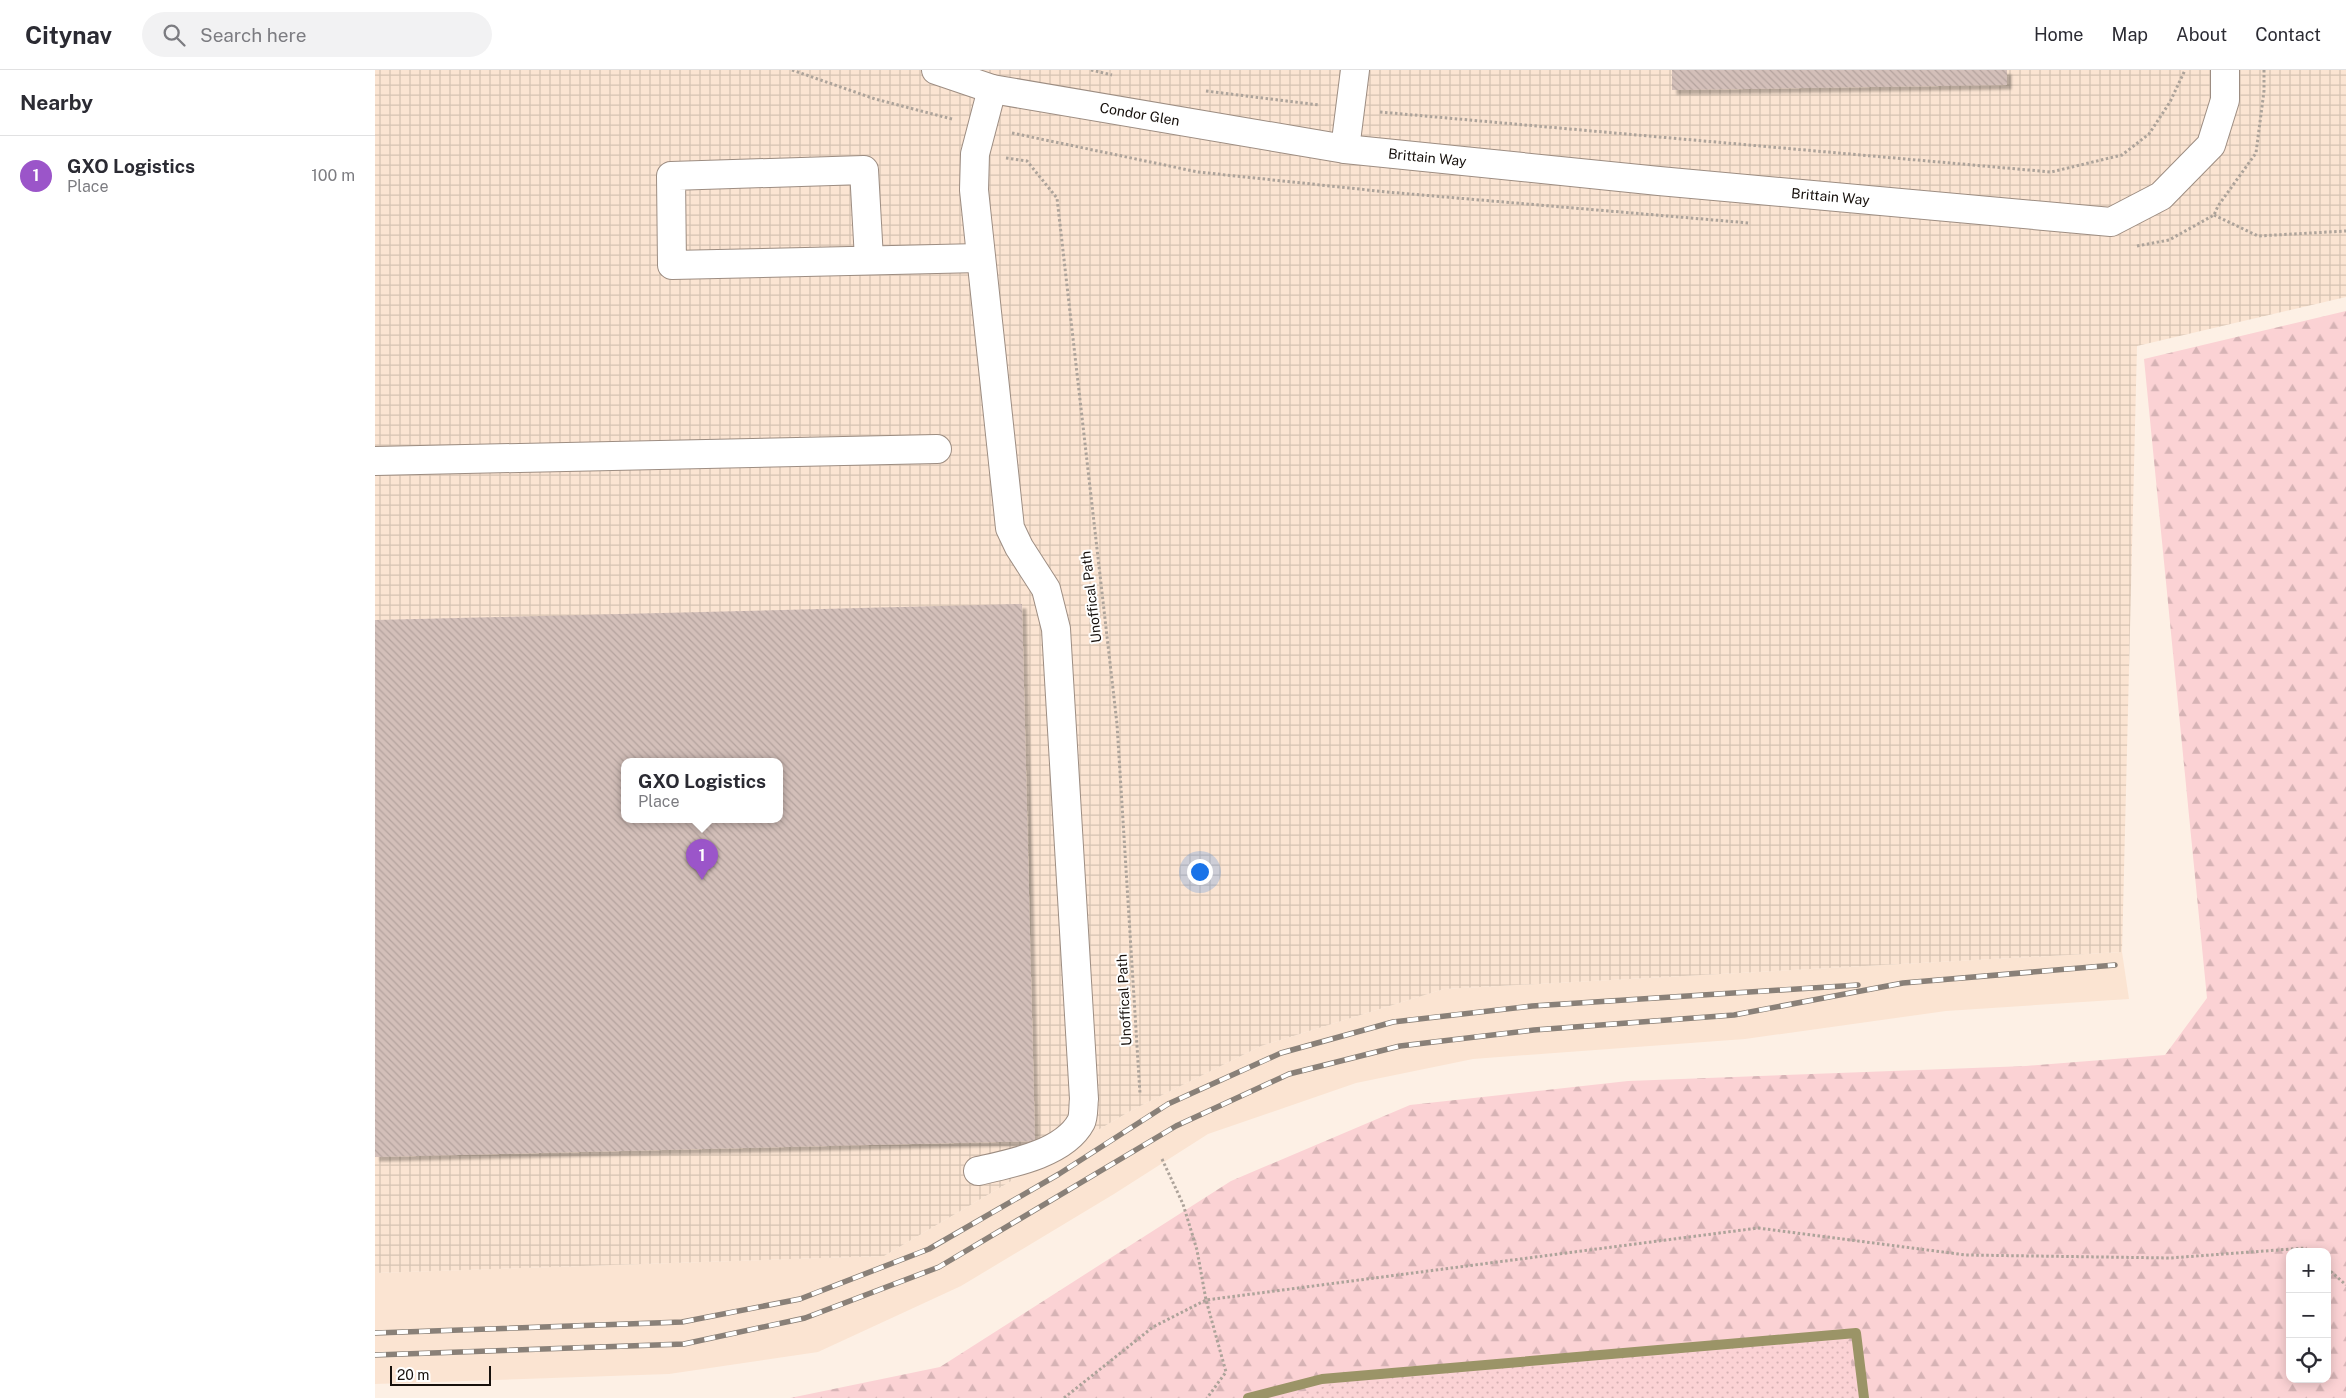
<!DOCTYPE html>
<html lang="en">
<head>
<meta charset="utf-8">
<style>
  :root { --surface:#fff; --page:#f2f2f3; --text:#2b2b33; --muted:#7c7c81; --line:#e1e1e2; --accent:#9b55c9 }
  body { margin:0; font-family:"Public Sans",sans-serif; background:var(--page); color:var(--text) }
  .controls { position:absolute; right:15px; bottom:15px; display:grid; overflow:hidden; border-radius:10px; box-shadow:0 2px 12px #0003 }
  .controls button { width:45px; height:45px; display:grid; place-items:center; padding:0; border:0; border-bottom:1px solid var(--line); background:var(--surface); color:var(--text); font:25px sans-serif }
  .scale { position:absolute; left:15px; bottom:12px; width:101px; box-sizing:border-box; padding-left:5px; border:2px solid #17110d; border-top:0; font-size:14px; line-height:18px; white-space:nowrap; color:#17110d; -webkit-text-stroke:4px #fff; paint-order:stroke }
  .you { position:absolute; left:824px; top:801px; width:18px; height:18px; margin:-12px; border:4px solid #fff; border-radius:50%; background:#1a73e8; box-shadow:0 0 0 8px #1a73e833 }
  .badge { display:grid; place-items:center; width:32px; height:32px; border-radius:50%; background:var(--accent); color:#fff; font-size:16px; font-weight:700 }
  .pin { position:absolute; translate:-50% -41px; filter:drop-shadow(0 1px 2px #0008) }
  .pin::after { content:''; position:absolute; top:26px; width:18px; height:15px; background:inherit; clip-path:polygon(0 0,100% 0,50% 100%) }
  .popup { position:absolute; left:246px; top:688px; width:162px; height:65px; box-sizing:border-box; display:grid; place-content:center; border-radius:10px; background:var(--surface); filter:drop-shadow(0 1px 4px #0005); font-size:16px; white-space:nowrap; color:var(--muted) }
  .popup b { font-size:19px; color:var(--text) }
  .popup::after { content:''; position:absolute; left:50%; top:100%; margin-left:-10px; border:10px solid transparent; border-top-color:var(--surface) }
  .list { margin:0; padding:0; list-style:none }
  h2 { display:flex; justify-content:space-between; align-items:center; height:65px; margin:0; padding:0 20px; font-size:21px }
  h2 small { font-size:16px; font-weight:400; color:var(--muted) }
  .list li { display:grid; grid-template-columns:32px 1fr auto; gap:15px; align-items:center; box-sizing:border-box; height:80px; padding:0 20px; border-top:1px solid var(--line) }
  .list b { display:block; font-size:19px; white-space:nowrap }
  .list p { margin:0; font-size:16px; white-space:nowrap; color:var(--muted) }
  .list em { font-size:16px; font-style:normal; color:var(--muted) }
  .icon { flex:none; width:28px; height:28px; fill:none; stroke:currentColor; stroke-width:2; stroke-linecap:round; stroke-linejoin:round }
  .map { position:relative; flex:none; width:1971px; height:1328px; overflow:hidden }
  header { display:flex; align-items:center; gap:30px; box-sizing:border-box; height:70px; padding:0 25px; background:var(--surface); border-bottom:1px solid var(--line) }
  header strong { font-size:24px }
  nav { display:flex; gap:28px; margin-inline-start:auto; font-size:18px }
  .search { width:350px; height:45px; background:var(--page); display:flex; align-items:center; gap:12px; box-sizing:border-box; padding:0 18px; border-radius:28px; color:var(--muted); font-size:19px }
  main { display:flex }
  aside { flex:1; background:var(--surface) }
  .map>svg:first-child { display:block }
  .built { fill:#fbe4d2 }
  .industrial { fill:url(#industrial-grid); fill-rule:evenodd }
  .forest { fill:url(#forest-firs); fill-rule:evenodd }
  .park { fill:url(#park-dots) }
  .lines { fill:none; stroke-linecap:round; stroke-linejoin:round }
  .stream { stroke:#9b9467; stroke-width:10 }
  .building { fill:url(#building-back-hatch); fill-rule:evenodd; filter:url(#shadow) }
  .minor-casing { stroke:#9d8d82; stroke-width:30 }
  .path { stroke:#ada39a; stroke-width:3; stroke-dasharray:2.5 2.5; stroke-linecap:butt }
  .minor { stroke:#fff; stroke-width:28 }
  .rail-casing { stroke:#898078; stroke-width:5.5 }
  .rail { stroke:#fff; stroke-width:4; stroke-dasharray:11; stroke-linecap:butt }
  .labels { text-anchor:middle; stroke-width:4; stroke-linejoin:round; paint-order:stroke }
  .street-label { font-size:14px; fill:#17110d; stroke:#fff }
</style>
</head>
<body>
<header>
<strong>Citynav</strong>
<div class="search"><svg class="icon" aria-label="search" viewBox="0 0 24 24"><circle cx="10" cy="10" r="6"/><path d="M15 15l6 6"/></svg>Search here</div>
<nav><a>Home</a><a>Map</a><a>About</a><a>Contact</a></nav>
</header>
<main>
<aside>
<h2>Nearby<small></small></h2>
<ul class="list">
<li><span class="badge">1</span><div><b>GXO Logistics</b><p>Place</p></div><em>100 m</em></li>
</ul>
</aside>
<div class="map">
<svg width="1971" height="1328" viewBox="0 0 1971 1328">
  <defs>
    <pattern id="industrial-grid" width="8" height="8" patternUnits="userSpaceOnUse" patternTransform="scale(1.25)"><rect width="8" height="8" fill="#fbe4d2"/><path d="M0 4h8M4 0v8" fill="none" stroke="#d6c3b3"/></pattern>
    <pattern id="forest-firs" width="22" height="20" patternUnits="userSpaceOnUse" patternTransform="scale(1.25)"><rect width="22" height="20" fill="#fbd2d4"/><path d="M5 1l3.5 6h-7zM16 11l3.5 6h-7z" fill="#d6b3b5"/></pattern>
    <pattern id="park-dots" width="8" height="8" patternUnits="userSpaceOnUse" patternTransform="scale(1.25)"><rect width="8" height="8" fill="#fbd2d4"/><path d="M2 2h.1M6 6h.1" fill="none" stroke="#d6b3b5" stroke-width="1.8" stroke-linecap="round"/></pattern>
    <pattern id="building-back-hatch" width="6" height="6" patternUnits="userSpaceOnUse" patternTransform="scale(1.25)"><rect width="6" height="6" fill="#d3bfb9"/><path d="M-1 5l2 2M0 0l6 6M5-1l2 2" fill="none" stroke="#b4a39e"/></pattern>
    <filter id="shadow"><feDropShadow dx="4.5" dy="4.5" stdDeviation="1" flood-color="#0004"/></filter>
  </defs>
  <rect width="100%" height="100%" fill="#fdf0e5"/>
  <!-- built -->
  <path class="built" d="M 1747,882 L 1754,929 L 1571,941 L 1370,969 L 1098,989 L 981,1013 L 833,1064 L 739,1124 L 586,1216 L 443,1282 L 294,1304 L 0,1314 L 0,1203 L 509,1186 L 757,1040 L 886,976 L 1069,919 Z"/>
  <!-- industrial -->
  <path class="industrial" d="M 0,0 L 1971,0 L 1971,227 L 1762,276 L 1747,882 L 1069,919 L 886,976 L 757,1040 L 509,1186 L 0,1203 ZM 250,691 L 404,691 L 404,749 L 250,749 Z"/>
  <!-- forest -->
  <path class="forest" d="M 1971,241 L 1971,1328 L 415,1328 L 565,1297 L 856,1111 L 1035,1035 L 1253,1011 L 1651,996 L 1790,985 L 1832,928 L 1769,289 ZM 1915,1182 L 1952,1182 L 1952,1309 L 1915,1309 Z"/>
  <!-- park -->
  <path class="park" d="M 1472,1263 L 1481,1328 L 899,1328 L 980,1310 Z"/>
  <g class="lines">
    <!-- stream -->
    <path class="stream" d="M 873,1328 L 947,1309 L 1481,1263 L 1489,1328"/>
  </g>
  <!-- building -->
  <path class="building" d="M 1297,0 L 1632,0 L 1632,15 L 1297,20 Z
    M 647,534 L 660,1071 L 0,1087 L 0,550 ZM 250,691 L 404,691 L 404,749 L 250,749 Z"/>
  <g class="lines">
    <!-- minor casing -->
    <g class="minor-casing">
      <g id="minor">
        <path id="s1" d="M 561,0 L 617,19 L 970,79 L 1284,111 L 1736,152 L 1786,126 L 1836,75 L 1850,30 L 1850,0"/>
        <path d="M 970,79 L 980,0"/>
        <path d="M 494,189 L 489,100 L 296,106 L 297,195 L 605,188"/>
        <path d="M 0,391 L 562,379"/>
        <path d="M 603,1101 C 634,1094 689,1084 706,1052 C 709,1046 708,1036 709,1029 L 681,559 L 671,519 L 644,477 L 635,458 L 599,120 L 600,84 L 617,19"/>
      </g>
    </g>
    <!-- path -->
    <path class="path" d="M 417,0 L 500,29 L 577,49
      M 716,0 L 737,5
      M 831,21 L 944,35
      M 1005,42 L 1676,102 L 1747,85 L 1774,64 L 1795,32 L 1810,0
      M 637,63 L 823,102 L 1012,122 L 1374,153
      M 631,88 L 652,91 L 682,128 L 742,654 L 765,1024
      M 1839,145 L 1883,166 L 1971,161
      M 1762,176 L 1794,170 L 1839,145 L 1843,136 L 1881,83 L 1889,21 L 1889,0
      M 787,1089 L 808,1134 L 822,1180 L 831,1230 L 851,1302 L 832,1328
      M 1952,1198 L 1971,1215
      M 689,1328 L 778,1257 L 831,1230 L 1383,1158 L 1591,1185 L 1795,1188 L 1930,1178 L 1934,1182"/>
    <!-- minor -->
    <use href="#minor" class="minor"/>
    <!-- rail casing -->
    <g class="rail-casing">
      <path id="rail" d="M 0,1263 L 307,1252 L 425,1229 L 554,1179 L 684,1104 L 793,1034 L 906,983 L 1018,952 L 1157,936 L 1483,915
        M 0,1285 L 309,1274 L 430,1248 L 564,1197 L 801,1056 L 914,1004 L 1025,976 L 1159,960 L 1359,945 L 1528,913 L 1740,895"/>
    </g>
    <!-- rail -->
    <use href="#rail" class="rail"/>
  </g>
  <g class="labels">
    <!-- street labels -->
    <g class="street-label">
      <text dy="5" stroke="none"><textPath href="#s1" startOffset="209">Condor Glen</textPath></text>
      <text dy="5" stroke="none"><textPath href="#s1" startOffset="500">Brittain Way</textPath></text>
      <text dy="5" stroke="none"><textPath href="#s1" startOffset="905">Brittain Way</textPath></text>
      <text transform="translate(716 527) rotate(-97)" y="5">Unoffical Path</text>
      <text transform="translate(749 930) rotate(-93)" y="5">Unoffical Path</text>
    </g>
  </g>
</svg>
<div class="controls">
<button>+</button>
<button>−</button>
<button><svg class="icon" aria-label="locate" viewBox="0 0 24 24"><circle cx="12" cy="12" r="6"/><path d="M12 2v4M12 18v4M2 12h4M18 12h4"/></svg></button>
</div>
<div class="scale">20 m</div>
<div class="you"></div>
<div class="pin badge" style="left:327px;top:810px">1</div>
<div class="popup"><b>GXO Logistics</b>Place</div>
</div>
</main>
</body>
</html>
